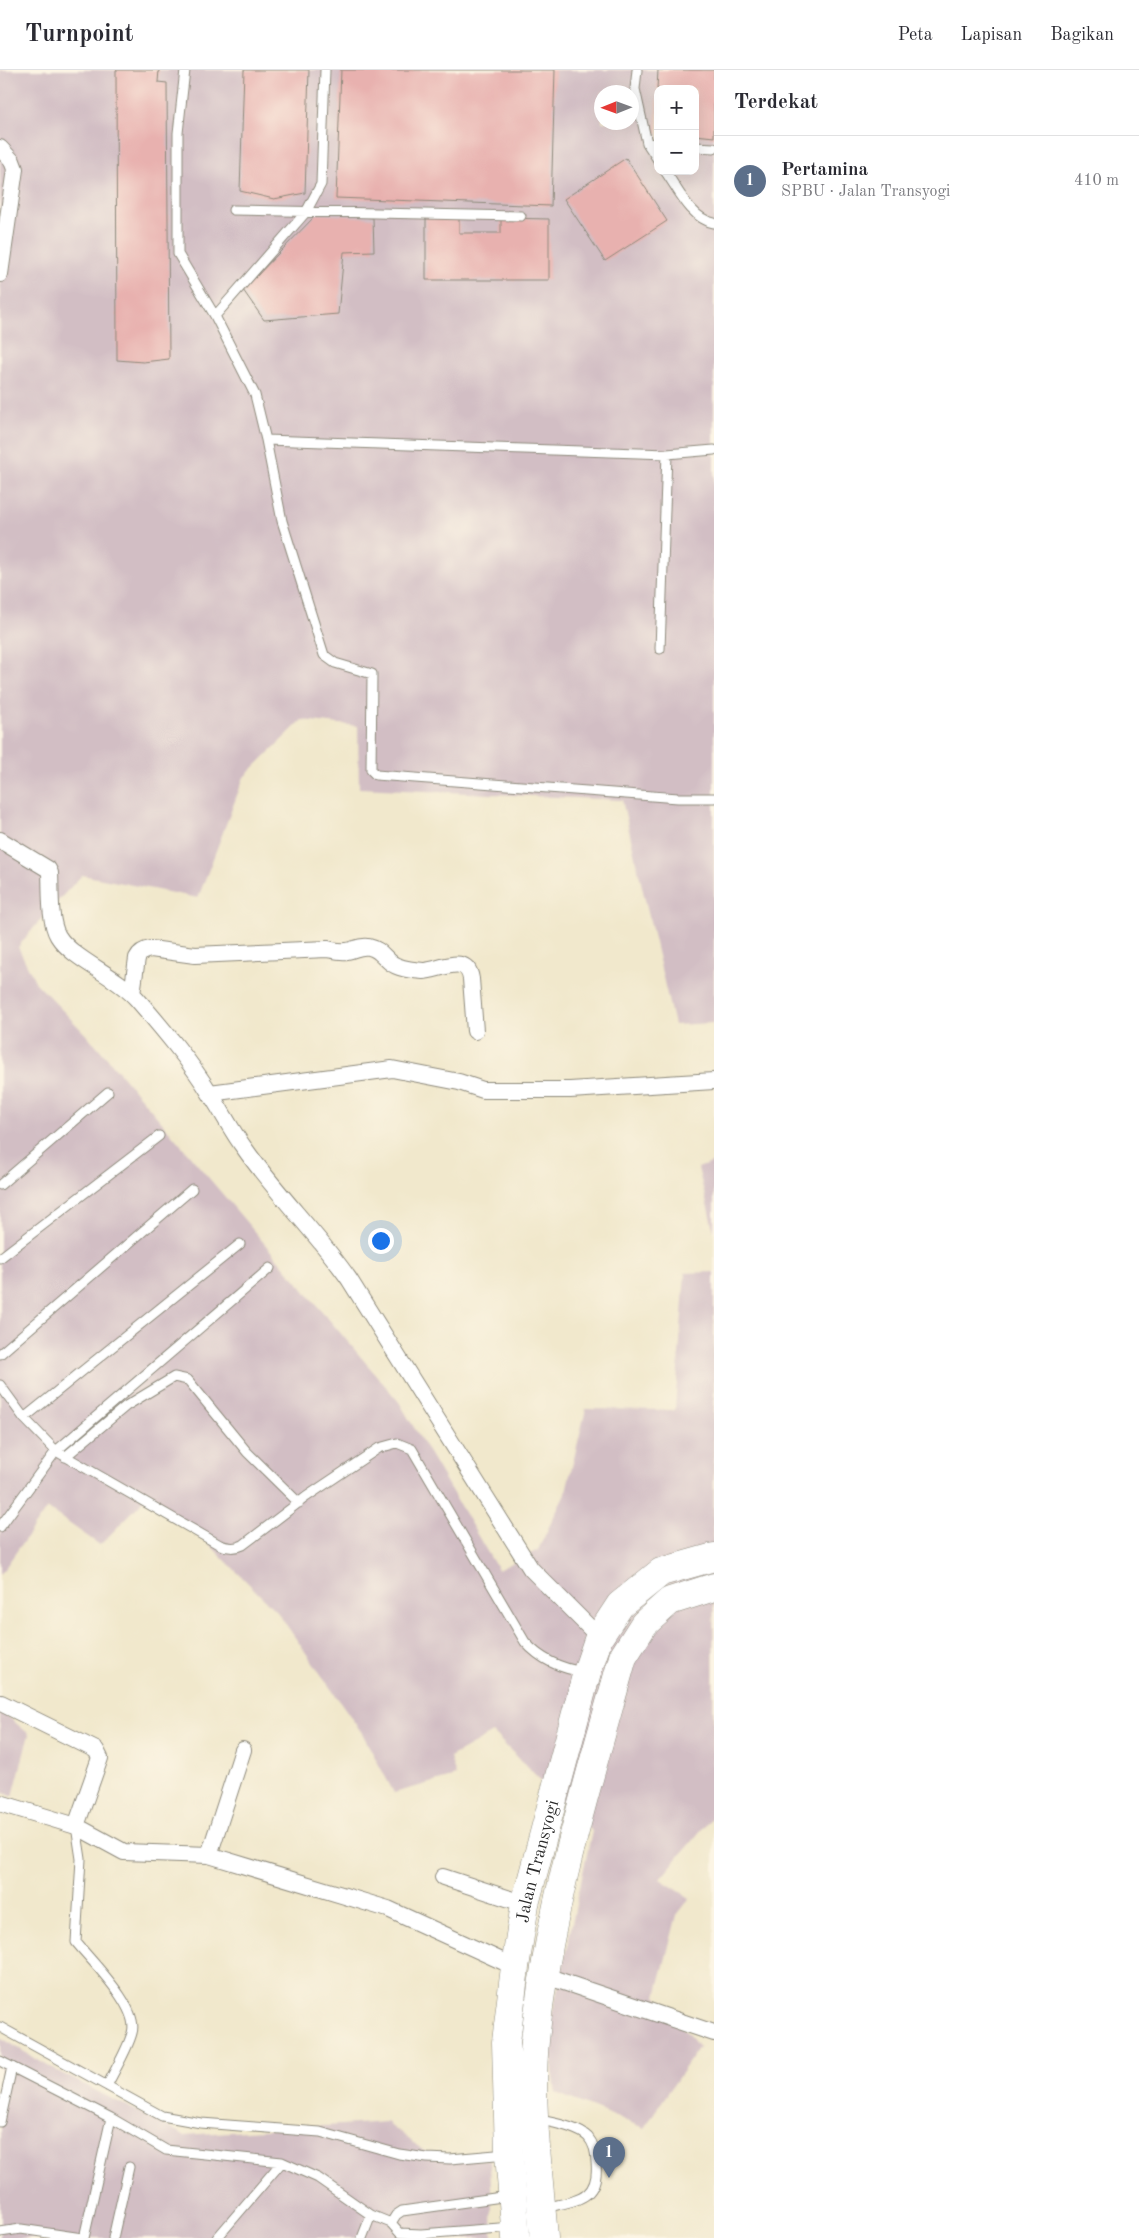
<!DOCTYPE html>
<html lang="id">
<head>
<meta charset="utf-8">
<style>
  :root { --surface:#fff; --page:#f7f7f7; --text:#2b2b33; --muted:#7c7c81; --line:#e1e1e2; --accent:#7c3aed }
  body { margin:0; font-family:"Old Standard TT",serif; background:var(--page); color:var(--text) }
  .controls { position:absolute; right:15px; top:15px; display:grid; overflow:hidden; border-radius:10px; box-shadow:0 5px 20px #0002 }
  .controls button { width:45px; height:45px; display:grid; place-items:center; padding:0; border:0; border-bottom:1px solid var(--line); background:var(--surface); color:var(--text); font:25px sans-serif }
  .compass { position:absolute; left:594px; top:15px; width:45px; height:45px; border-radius:50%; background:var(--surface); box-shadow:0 5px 20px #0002; rotate:269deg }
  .you { position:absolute; left:380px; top:1170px; width:18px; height:18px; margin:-12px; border:4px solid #fff; border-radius:50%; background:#1a73e8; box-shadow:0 0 0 8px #1a73e833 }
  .badge { display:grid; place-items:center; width:32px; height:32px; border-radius:50%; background:var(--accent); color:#fff; font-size:16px; font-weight:700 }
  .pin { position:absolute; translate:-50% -41px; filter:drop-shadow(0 1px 2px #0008) }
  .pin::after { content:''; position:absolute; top:26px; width:18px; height:15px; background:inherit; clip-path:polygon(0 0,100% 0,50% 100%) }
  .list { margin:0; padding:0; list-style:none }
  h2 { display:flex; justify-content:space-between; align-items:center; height:65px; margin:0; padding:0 20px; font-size:21px }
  h2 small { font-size:16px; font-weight:400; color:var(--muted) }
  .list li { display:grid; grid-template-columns:32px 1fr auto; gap:15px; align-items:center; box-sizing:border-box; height:90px; padding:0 20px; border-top:1px solid var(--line) }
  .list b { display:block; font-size:19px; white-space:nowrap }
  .list p { margin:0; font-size:16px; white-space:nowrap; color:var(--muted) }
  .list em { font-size:16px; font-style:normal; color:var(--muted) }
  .map { position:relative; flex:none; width:714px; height:2168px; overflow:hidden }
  header { display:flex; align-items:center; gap:30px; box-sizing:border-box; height:70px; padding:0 25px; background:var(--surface); border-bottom:1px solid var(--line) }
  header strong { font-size:24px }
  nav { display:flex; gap:28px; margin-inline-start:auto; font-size:18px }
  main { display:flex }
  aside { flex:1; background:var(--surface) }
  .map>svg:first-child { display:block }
  .industrial { fill:#d2bec4; fill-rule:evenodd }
  .building { fill:#e8b1af }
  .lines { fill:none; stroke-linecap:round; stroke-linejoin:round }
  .lane-casing { stroke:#8e8a7c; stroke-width:11 }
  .street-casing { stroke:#8e8a7c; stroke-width:18 }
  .highway-casing { stroke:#8e8a7c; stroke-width:29 }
  .lane { stroke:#fff; stroke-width:9 }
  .street { stroke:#fff; stroke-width:16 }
  .highway { stroke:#fff; stroke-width:28 }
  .labels { text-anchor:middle; stroke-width:4.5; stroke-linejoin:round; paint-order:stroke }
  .street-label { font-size:18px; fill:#2b2b2b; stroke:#fcf5e5 }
</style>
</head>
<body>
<header>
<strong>Turnpoint</strong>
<nav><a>Peta</a><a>Lapisan</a><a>Bagikan</a></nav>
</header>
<main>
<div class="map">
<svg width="714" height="2168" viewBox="0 0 714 2168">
  <rect width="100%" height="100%" fill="#fcf5e5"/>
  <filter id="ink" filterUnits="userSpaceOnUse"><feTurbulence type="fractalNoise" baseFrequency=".02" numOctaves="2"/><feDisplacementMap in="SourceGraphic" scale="10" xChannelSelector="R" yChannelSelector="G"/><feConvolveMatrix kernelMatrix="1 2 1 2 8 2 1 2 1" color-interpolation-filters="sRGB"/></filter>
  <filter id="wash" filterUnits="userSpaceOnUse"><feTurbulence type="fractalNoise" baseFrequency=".0096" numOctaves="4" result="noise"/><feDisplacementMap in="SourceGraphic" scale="20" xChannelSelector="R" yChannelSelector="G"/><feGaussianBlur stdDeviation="1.12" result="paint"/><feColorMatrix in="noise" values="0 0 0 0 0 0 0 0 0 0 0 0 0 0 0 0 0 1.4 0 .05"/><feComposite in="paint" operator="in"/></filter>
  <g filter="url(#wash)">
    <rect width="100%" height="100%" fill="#f1e8cc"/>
    <!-- industrial -->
    <path class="industrial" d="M 0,0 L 714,0 L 714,953 L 674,955 L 622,730 L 359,718 L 358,656 L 302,650 L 244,707 L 198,828 L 82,805 L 41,849 L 18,877 L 36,913 L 96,975 L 399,1332 L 498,1500 L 538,1480 L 566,1421 L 586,1339 L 675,1340 L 685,1203 L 714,1202 L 713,1746 L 660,1809 L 690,1828 L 677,1845 L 656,1926 L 699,1977 L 644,2058 L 556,2023 L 548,1964 L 592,1761 L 493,1663 L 450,1687 L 456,1706 L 394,1723 L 362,1663 L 278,1543 L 201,1466 L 145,1429 L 100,1475 L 47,1438 L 0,1505 ZM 658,19 L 695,19 L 695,101 L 658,101 ZM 602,22 L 632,22 L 632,52 L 602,52 Z
      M 714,1092 L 714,1162 L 698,1098 Z
      M 0,1640 L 29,1664 L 13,1726 L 0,1722 Z
      M 0,1967 L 51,1998 L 184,2065 L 387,2052 L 434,2089 L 490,2090 L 493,2168 L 0,2168 Z"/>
    <g id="blocks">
      <!-- building -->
      <path class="building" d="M 116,0 L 159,0 L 158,12 L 167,13 L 169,289 L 143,292 L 117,290 Z
        M 244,0 L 309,0 L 305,123 L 274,129 L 240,121 Z
        M 341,0 L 555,0 L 551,136 L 336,128 Z
        M 658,0 L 714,0 L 714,67 L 695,65 L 695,19 L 657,19 Z
        M 656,30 L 658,30 L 658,63 L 655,63 Z
        M 626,88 L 667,151 L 605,191 L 564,129 Z
        M 317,144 L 373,148 L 374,181 L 344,182 L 338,244 L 264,250 L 243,220 Z
        M 426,147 L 459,147 L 459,163 L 501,163 L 501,148 L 549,149 L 549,210 L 426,210 Z"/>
    </g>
  </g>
  <g filter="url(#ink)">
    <use href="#blocks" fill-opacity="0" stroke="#8e8a7c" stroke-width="1"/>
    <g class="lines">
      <!-- lane casing -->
      <g class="lane-casing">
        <path id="lane" d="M 185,0 L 178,63 L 178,184 L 215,246 L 255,325 L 266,370 L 282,451 L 324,585 L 335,593 L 372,604 L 371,700 L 376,705 L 678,728 L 714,728
          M 637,0 L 635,19 L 647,73 L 658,74
          M 647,73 L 658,90
          M 695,77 L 714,78
          M 665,101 C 678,119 691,149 714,153
          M 233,140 L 521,146
          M 215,246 L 306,142 L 321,114 L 325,0
          M 266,370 L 667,384 L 714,380
          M 660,579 L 667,384
          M 0,1115 L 108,1022
          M 0,1188 L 159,1066
          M 0,1284 L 192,1119
          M 0,1315 L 24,1348 L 56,1381 L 220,1475 C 228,1478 235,1479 243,1475 L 306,1427 L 379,1378 L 397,1373 L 412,1379 L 525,1572 C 541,1590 561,1599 585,1602
          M 24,1348 L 240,1174
          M 65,1387 L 126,1336 L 174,1307 L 188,1310 L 247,1382 L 299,1433
          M 0,1457 L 56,1381 L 270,1198
          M 76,1756 L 81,1789 L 76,1872 C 91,1891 140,1938 132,1963 C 127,1981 115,1999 107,2016
          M 0,1957 L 162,2046 L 201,2053 L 320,2062 L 399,2084 L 427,2088 L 450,2089 L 507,2084
          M 0,1991 L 111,2048 L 166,2080 L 282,2092 L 318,2108 L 371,2145 L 391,2153 L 400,2163 L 421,2164 L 513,2157
          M 537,2049 C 552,2053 576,2056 588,2067 C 594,2074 596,2083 596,2092 C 600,2131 575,2130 545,2138
          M 0,2052 L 12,1997
          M 391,2153 L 396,2145 L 402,2141 L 509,2126
          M 0,2162 L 21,2159 L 82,2168
          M 84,2168 L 111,2048
          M 113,2168 L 129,2097
          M 217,2168 L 282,2092
          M 362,2168 L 371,2145"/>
      </g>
      <!-- street casing -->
      <g class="street-casing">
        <path id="street" d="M 0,78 L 12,91 L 15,99 L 0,204
          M 0,770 L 48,799 L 50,803 C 51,820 49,851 58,866 C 72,889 117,906 137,929 C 162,958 191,992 211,1025 C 223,1043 232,1062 245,1079 C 277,1125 317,1163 349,1209 L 531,1499 L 599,1567
          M 132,924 L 137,888 C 140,882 144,880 151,879 L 195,885 L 327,879 C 333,880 340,882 347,881 C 355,880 359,875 369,877 C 379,879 382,885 390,892 C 398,899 413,900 423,901 C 439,901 467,882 471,909 L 475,961
          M 210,1023 L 392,999 L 459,1012 L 483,1020 L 570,1020 L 714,1011
          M 1,1633 L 96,1680 L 100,1688 L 76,1756
          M 0,1733 L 76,1756 L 124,1782 L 209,1785 L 388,1839 L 515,1897
          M 209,1785 L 243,1680
          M 443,1807 L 525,1834
          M 543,1905 L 714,1963"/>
      </g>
      <!-- highway casing -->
      <g class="highway-casing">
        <g id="highway">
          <path id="s1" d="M 516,2168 L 509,2084 L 506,1972 L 515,1897 L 525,1834 L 587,1602 L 599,1567 L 620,1535 L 661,1502 L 714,1487"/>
          <path d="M 544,2168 C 539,2105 529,2034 535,1971 C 548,1840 588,1713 623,1587 L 644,1554 L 670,1531 L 714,1517"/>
        </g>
      </g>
      <!-- lane -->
      <use href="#lane" class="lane"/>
      <!-- street -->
      <use href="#street" class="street"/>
      <!-- highway -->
      <use href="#highway" class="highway"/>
    </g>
  </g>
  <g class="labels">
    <!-- street labels -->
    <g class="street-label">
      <text dy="6" stroke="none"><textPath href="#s1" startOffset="380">Jalan Transyogi</textPath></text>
    </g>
  </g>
</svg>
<div class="controls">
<button>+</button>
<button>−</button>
</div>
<svg class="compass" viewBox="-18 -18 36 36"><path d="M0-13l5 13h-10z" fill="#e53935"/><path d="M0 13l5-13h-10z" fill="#7c7c81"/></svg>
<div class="you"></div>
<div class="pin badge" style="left:609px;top:2108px;background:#5c6f8a">1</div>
</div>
<aside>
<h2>Terdekat<small></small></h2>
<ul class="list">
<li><span class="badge" style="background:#5c6f8a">1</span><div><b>Pertamina</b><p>SPBU · Jalan Transyogi</p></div><em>410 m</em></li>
</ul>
</aside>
</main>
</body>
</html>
